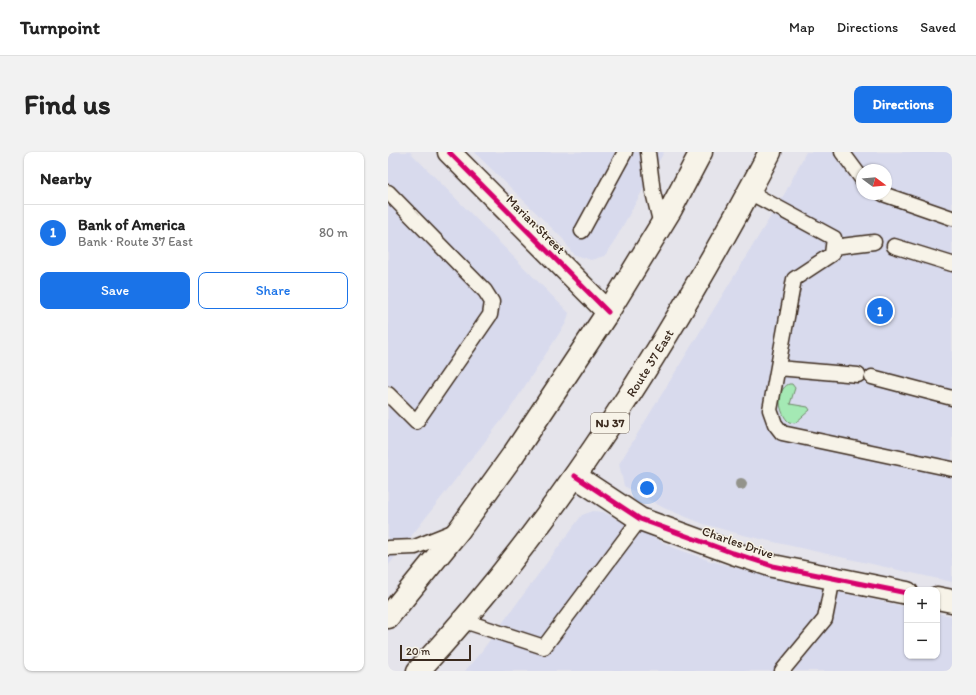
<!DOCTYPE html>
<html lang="en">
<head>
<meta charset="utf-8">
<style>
  :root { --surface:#fff; --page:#f2f2f2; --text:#222; --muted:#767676; --line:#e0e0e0; --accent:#1a73e8 }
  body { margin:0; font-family:Itim,sans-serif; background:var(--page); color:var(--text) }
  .controls { position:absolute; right:12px; bottom:12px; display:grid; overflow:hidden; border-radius:8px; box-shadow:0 1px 3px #0004 }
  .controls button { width:36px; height:36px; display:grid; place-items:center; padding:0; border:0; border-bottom:1px solid var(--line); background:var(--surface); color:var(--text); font:20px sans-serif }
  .compass { position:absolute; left:468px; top:12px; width:36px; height:36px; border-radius:50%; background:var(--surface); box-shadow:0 1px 3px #0004; rotate:106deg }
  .scale { position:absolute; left:12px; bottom:10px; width:71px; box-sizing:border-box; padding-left:4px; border:2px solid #3b2a1e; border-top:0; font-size:11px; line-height:14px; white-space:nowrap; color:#3b2a1e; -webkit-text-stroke:3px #f7f3e8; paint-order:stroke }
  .you { position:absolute; left:259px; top:336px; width:14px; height:14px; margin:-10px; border:3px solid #fff; border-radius:50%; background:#1a73e8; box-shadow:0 0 0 6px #1a73e833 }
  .badge { display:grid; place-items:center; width:26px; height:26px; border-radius:50%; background:var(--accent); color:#fff; font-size:13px; font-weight:700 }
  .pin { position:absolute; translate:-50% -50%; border:2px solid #fff; box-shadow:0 1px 4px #0006 }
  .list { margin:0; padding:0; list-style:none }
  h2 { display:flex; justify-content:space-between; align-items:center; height:52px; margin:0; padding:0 16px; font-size:17px }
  h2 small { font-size:13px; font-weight:400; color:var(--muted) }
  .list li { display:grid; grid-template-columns:26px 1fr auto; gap:12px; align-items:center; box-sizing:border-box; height:56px; padding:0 16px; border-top:1px solid var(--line) }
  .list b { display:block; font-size:15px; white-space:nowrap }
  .list p { margin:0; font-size:13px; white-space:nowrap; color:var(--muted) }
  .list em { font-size:13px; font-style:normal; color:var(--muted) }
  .actions { display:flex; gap:8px; padding:12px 16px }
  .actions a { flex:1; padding:9px 0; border:1px solid var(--accent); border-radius:8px; text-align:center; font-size:14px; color:var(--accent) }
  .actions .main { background:var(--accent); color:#fff }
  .map { position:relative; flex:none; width:564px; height:519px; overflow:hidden; border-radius:8px }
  header { display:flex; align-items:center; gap:24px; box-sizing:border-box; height:56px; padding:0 20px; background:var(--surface); border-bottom:1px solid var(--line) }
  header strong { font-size:19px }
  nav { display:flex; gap:22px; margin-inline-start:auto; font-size:14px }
  .intro { display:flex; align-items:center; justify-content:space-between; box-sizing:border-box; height:96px; padding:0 24px }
  h1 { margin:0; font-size:28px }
  .button { padding:10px 18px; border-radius:8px; background:var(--accent); color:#fff; font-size:14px; font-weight:700 }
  main { display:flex; gap:24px; padding:0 24px }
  aside { flex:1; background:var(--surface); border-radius:8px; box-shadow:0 1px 3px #0004 }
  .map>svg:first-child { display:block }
  .built { fill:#d8daed; fill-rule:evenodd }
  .green { fill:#a4e9b4; stroke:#708a69 }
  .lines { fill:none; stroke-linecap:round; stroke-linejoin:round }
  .lane-casing { stroke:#3b2a1e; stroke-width:17 }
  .street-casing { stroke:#3b2a1e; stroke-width:25 }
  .highway-casing { stroke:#3b2a1e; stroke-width:25 }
  .lane { stroke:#f7f3e8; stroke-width:14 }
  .street { stroke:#f7f3e8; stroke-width:22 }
  .highway { stroke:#f7f3e8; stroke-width:22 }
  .cycleway-casing { stroke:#f7f3e8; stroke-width:8 }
  .cycleway { stroke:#d6006c; stroke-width:5 }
  .tree { fill:#93938b }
  .labels { text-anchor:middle; stroke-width:3; stroke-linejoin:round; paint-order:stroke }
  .shield { fill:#f7f3e8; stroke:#73665b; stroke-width:1 }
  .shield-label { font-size:12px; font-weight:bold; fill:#3b2a1e }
  .street-label { font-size:13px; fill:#3b2a1e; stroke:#f7f3e8 }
</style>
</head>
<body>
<header>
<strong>Turnpoint</strong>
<nav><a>Map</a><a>Directions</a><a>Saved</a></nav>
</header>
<div class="intro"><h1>Find us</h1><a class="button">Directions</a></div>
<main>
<aside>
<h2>Nearby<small></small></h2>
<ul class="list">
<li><span class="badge">1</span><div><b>Bank of America</b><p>Bank · Route 37 East</p></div><em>80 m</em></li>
</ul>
<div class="actions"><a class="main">Save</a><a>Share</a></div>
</aside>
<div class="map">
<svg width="564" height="519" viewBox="0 0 564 519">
  <rect width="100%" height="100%" fill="#e5e4eb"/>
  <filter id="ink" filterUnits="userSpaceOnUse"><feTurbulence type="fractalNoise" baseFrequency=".025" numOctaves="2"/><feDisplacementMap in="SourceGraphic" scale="8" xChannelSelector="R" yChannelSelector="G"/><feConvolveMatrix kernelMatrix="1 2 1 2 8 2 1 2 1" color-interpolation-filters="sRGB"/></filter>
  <g filter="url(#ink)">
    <!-- built -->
    <path class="built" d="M 0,0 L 22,0 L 181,161 L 178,171 L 120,260 L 0,414 Z
      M 86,0 L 276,0 L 222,97 L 216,104 L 203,108 L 185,102 L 175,87 Z
      M 418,0 L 564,0 L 564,430 L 355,383 L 316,372 L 276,356 L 236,334 L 231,312 L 397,41 ZM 474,18 L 498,18 L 498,42 L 474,42 Z
      M 205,359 L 215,360 L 284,395 L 323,409 L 393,428 L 519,455 L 519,504 L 549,504 L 549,461 L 564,464 L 564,519 L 77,519 L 93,500 L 194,363 Z"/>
    <!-- green -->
    <path class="green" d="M 401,232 L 404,232 L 407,236 L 402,252 L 420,255 L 422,258 L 407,271 L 401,270 C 391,262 387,238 401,232 Z"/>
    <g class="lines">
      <!-- lane casing -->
      <g class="lane-casing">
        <path id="lane" d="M 260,0 L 265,40 L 273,73
          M 454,0 L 474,27
          M 0,40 L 97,139 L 104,150 L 102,163 L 28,270 L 0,242
          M 361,40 L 446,86 L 444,102 L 406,127 L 382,258 L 387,272 L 394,281 L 564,317
          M 495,42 L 564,66
          M 194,79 L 237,0
          M 506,94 L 564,112
          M 445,95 L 486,90
          M 390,216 L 470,223
          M 484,225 L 564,246
          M 0,396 L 27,395 L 67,379
          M 76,469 L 156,495 L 252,367
          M 394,519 L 437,467 L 445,426"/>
      </g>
      <!-- street casing -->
      <g class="street-casing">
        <path id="street" d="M 61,0 L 220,160
          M 187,324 L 252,367 L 345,401 L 385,414 L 519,441
          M 549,446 L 564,449"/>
      </g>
      <!-- highway casing -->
      <g class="highway-casing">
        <g id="highway">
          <path d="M 0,465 L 71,378 L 125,303 L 220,160 L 283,57 L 313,0"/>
          <path id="s1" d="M 30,519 C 172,366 285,184 382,0"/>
        </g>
      </g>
      <!-- lane -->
      <use href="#lane" class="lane"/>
      <!-- street -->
      <use href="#street" class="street"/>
      <!-- highway -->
      <use href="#highway" class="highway"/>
      <!-- cycleway casing -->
      <g class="cycleway-casing">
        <path id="cycleway" d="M 61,0 L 220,160
          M 187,324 L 252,367 L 345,401 L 385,414 L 519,441"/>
      </g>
      <!-- cycleway -->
      <use href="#cycleway" class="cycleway"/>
    </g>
    <!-- trees -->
    <circle class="tree" cx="353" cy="332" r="6"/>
  </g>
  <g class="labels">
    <!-- shield labels -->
    <rect class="shield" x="203" y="261" width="38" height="20" rx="3"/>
    <g class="shield-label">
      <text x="222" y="275">NJ 37</text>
    </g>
    <!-- street labels -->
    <g class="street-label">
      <text transform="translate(148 72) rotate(45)" y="5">Marian Street</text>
      <text dy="5" stroke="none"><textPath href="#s1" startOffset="386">Route 37 East</textPath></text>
      <text transform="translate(350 390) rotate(19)" y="5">Charles Drive</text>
    </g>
  </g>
</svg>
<div class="controls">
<button>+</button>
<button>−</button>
</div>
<svg class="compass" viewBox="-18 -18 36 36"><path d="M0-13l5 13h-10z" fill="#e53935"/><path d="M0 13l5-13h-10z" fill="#767676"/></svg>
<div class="scale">20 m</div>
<div class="you"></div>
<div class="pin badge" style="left:492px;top:159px">1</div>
</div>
</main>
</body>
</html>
